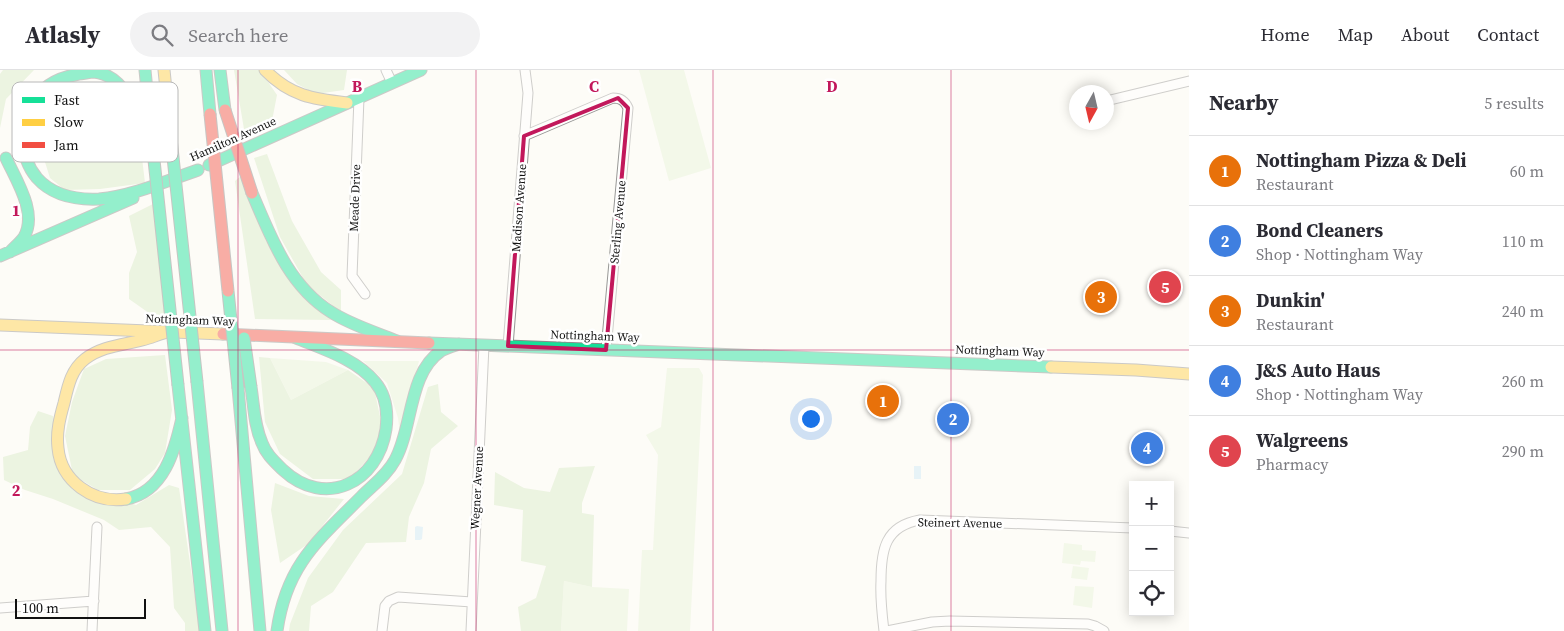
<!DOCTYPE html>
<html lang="en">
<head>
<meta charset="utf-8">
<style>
  :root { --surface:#fff; --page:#f2f2f3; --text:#2b2b33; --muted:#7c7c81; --line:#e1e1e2; --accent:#646362 }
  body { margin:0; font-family:"Source Serif 4",serif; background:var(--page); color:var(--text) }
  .controls { position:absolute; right:15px; bottom:15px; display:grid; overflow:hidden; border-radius:0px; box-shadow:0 2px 12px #0003 }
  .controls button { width:45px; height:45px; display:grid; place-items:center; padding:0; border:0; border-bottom:1px solid var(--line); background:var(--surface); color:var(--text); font:25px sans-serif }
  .compass { position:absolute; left:1069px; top:15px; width:45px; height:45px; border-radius:50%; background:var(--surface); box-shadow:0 2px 12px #0003; rotate:188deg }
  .scale { position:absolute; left:15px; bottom:12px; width:131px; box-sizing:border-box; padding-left:5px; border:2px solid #111; border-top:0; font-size:14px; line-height:18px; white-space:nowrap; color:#111; -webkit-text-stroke:4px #fff; paint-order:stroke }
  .you { position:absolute; left:810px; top:348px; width:18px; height:18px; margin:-12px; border:4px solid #fff; border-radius:50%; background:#1a73e8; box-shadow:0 0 0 8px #1a73e833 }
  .badge { display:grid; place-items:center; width:32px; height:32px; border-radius:50%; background:var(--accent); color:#fff; font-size:16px; font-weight:700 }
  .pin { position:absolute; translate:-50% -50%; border:2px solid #fff; box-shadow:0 1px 5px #0006 }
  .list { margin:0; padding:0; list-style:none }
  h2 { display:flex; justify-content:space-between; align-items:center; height:65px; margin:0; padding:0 20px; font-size:21px }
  h2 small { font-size:16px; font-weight:400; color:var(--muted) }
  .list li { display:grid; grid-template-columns:32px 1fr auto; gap:15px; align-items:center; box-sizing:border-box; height:70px; padding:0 20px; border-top:1px solid var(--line) }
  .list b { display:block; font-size:19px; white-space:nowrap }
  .list p { margin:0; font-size:16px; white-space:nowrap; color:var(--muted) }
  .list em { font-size:16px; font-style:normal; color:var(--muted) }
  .icon { flex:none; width:28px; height:28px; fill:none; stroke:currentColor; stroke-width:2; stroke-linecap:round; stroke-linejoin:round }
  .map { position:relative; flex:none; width:1189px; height:561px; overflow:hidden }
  header { display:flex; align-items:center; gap:30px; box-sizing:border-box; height:70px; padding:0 25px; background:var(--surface); border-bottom:1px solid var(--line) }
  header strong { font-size:24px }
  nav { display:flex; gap:28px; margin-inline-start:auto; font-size:18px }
  .search { width:350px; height:45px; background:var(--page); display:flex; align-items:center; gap:12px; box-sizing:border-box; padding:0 18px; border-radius:28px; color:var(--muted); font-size:19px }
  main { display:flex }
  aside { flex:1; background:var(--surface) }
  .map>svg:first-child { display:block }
  .green { fill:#e7f3d7 }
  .forest { fill:#d8eac5 }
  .water { fill:#cde8f7 }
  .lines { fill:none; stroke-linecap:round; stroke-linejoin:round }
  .street-casing { stroke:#979795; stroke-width:11 }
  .fast-casing { stroke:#8e8d8b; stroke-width:13 }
  .slow-casing { stroke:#8e8d8b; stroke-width:13 }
  .jam-casing { stroke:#8e8d8b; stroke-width:13 }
  .street { stroke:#fffffe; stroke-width:9 }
  .fast { stroke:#16e098; stroke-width:11 }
  .slow { stroke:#ffcf43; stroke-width:11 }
  .jam { stroke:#f24e42; stroke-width:11 }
  .fast-bridge-casing { stroke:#858482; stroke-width:13; stroke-linecap:butt }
  .jam-bridge-casing { stroke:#858482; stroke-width:13; stroke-linecap:butt }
  .fast-bridge { stroke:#16e098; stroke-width:11 }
  .jam-bridge { stroke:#f24e42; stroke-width:11 }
  .marked { fill:none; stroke:#c2185b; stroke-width:4; stroke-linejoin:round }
  .grid { fill:none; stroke:#c2185b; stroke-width:1; stroke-opacity:0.55 }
  .labels { text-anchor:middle; stroke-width:5; stroke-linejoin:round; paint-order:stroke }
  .street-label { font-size:12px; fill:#111; stroke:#fff }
  .key { fill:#fff; stroke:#b8b8b8; stroke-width:1 }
  .key-label { font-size:14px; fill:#111 }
  .grid-label { font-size:16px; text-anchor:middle; font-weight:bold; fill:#c2185b; stroke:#fff; stroke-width:5; stroke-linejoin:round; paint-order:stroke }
</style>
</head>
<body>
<header>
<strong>Atlasly</strong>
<div class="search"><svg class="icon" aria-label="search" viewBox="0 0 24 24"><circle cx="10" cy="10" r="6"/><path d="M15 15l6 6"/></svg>Search here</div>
<nav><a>Home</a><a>Map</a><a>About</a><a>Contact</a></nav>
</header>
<main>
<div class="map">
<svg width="1189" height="561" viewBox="0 0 1189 561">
  <rect width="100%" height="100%" fill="#fdfcf7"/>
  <!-- green -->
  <path class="green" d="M 639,0 L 684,0 L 711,98 L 669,111 Z
    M 270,288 L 326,292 L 348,300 L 291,330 Z
    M 363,291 L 419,291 L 400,364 L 398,348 L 387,313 Z
    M 667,298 L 699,298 L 703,305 L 690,561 L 638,561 L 642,480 L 653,480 L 658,385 L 646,365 L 661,357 Z
    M 1064,473 L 1082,475 L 1082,480 L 1096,481 L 1095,492 L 1081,491 L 1080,495 L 1062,493 Z
    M 1073,496 L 1089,498 L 1087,510 L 1071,508 Z
    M 564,511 L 592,517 L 629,519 L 627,561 L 561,561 Z
    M 1075,516 L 1094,517 L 1092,538 L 1073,535 Z"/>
  <!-- forest -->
  <path class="forest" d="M 3,0 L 34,0 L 6,29 L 0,58 L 0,4 Z
    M 234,0 L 260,0 L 277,25 L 271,56 L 245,65 Z
    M 284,0 L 347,0 L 344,20 L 316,24 L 297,14 Z
    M 73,11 L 96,14 L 125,30 L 140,71 L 145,113 L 100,119 L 65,120 L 50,108 L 29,41 L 48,18 Z
    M 267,84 L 292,151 L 321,202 L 341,220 L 341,242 L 307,215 L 280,167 L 254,88 Z
    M 242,105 L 266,171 L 331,250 L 255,249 L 235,111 Z
    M 153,134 L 165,248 L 156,248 L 129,229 L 129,203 L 137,182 L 129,146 Z
    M 165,285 L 172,340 L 165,383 L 155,399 L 130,420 L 98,420 L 73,405 L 65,366 L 72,332 L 84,299 L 106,289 Z
    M 259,287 L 270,288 L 291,330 L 348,300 L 374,318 L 381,351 L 376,381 L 349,409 L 313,409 L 280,384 L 265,352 Z
    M 438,314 L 441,342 L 458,356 L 431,379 L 424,413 L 409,447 L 406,472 L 366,473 L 333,522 L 311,536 L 309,561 L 289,561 L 290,554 L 308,508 L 343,460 L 402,404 L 428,317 Z
    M 38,341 L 53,346 L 66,412 L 136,435 L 169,415 L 179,418 L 200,561 L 185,561 L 185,553 L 174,538 L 170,477 L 151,457 L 119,460 L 104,450 L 53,429 L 25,420 L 4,410 L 3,387 L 28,380 L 30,357 Z
    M 595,396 L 582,433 L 582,443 L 594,445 L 592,517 L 564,511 L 561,561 L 521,561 L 518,537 L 536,528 L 546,496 L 521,491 L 523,440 L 494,435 L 495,402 L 524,418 L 550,422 L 559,398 Z
    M 275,413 L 309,426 L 344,429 L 308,474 L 280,493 L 271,440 Z"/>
  <!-- water -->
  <path class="water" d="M 914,396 L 921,396 L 921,409 L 914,409 Z
    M 417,456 L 423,457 L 422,469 L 420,470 L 415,470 L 415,457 Z"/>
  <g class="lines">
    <!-- street casing -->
    <g class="street-casing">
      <path id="street" d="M 386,0 L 392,13
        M 359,28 L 352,206 L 365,224
        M 1106,31 L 1189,11
        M 524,66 L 613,28 C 621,28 625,31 628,38 L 606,280
        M 508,276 L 528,23 L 525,0
        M 1170,461 L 1189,463
        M 0,538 L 94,531
        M 92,561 L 97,457
        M 382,561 L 385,536 L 389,531 L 398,527 L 472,532
        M 471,561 L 484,275
        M 884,561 C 882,544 880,528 881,511 C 881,480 885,456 920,450 L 1133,458
        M 887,561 L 932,552 L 950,551 L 1088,554 L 1095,556 L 1104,561"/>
    </g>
    <!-- fast casing -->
    <g class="fast-casing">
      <path id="fast" d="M 145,0 L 151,62
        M 206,0 L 210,44
        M 220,0 L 225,40
        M 143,68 C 138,43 125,5 94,2 C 89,2 83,4 79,4 C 67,6 54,10 44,19 C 19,40 16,83 37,108 C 53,126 76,130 99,129 C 133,126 166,111 198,100
        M 6,88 C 16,110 38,143 24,167 C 20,173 14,177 10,182
        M 209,95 L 421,0
        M 252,123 C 271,167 288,215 331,242 C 351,255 375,262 397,271
        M 0,186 L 133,128
        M 429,273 L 1051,297
        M 197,312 L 222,561
        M 178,315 L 205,561
        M 251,317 C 254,336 254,355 262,373 C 266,384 274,391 283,400 C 325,439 378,413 386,359 C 388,343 386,325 375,312 C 356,289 323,279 296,268
        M 238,318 L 260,561
        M 126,429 C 164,422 175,380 182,348
        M 277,561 C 286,496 317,471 361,427 C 373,415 387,405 395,390 C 413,358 408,303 441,281 C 446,278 453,276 459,274"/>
    </g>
    <!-- slow casing -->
    <g class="slow-casing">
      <path id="slow" d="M 164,0 L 170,59
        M 265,0 C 290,26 313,29 347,33
        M 0,255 L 223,264
        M 1051,297 L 1136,300 L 1189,304
        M 126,429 C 93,434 61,411 58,378 C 56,362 60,347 64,333 C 68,316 71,300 85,289 C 102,276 123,275 142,270 C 150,268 157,265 164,263"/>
    </g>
    <!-- jam casing -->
    <g class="jam-casing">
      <path id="jam" d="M 223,264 L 429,273"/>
    </g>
    <!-- street -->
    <use href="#street" class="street"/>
    <!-- fast -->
    <use href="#fast" class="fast"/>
    <!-- slow -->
    <use href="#slow" class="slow"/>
    <!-- jam -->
    <use href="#jam" class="jam"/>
    <!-- fast-bridge casing -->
    <g class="fast-bridge-casing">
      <path id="fast-bridge" d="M 170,59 L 197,312
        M 151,62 L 178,315
        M 228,221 L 238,318
        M 244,268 L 251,317"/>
    </g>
    <!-- jam-bridge casing -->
    <g class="jam-bridge-casing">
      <path id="jam-bridge" d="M 225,40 L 252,123
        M 210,44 L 228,221"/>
    </g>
    <!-- fast-bridge -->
    <use href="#fast-bridge" class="fast-bridge"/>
    <!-- jam-bridge -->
    <use href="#jam-bridge" class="jam-bridge"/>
  </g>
  <!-- marked area -->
  <path d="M0 0H1189V561H0ZM 618,28 L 628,38 L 606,280 L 508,276 L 524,66 Z" fill="#fdfcf7" fill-opacity=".55" fill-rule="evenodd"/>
  <path class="marked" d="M 618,28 L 628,38 L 606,280 L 508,276 L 524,66 Z"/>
  <!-- grid -->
  <path class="grid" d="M 238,0 L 238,561M 476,0 L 476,561M 713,0 L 713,561M 951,0 L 951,561M 0,280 L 1189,280"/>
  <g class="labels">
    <!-- street labels -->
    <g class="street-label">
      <text transform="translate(233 69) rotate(-24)" y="4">Hamilton Avenue</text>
      <text transform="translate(355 128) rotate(-88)" y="4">Meade Drive</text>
      <text transform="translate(519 138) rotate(-86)" y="4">Madison Avenue</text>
      <text transform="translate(618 152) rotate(-85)" y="4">Sterling Avenue</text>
      <text transform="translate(190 250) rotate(2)" y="4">Nottingham Way</text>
      <text transform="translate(595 266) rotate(2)" y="4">Nottingham Way</text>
      <text transform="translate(1000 281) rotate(2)" y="4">Nottingham Way</text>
      <text transform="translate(477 418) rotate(-87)" y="4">Wegner Avenue</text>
      <text transform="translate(960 453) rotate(1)" y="4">Steinert Avenue</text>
    </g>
  </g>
  <!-- legend -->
  <rect x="12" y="12" width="166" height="80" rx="8" class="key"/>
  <rect x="22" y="27" width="23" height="6" fill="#16e098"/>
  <rect x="22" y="49" width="23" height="7" fill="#ffcf43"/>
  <rect x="22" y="72" width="23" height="6" fill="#f24e42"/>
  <g class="key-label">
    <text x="54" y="35">Fast</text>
    <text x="54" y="57">Slow</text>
    <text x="54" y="80">Jam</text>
  </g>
  <g class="grid-label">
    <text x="357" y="22">B</text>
    <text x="594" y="22">C</text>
    <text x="832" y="22">D</text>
    <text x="16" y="146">1</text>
    <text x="16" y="426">2</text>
  </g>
</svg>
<div class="controls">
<button>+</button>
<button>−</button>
<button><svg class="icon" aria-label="locate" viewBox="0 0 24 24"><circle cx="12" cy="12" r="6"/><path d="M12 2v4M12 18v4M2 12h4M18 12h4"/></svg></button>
</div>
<svg class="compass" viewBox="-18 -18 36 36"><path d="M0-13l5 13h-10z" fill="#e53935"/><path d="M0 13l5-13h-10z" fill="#7c7c81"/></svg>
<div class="scale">100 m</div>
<div class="you"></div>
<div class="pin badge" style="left:883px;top:331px;background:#e8710a">1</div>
<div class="pin badge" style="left:953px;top:349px;background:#3f7fe0">2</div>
<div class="pin badge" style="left:1101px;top:227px;background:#e8710a">3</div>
<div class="pin badge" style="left:1147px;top:378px;background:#3f7fe0">4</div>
<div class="pin badge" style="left:1165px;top:217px;background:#e0444e">5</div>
</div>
<aside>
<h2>Nearby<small>5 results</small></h2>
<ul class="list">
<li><span class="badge" style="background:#e8710a">1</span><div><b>Nottingham Pizza &amp; Deli</b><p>Restaurant</p></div><em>60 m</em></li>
<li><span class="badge" style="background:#3f7fe0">2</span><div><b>Bond Cleaners</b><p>Shop · Nottingham Way</p></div><em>110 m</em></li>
<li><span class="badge" style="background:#e8710a">3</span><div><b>Dunkin'</b><p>Restaurant</p></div><em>240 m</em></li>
<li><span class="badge" style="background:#3f7fe0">4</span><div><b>J&amp;S Auto Haus</b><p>Shop · Nottingham Way</p></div><em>260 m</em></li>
<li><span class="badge" style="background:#e0444e">5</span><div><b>Walgreens</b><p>Pharmacy</p></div><em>290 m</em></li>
</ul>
</aside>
</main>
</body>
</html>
